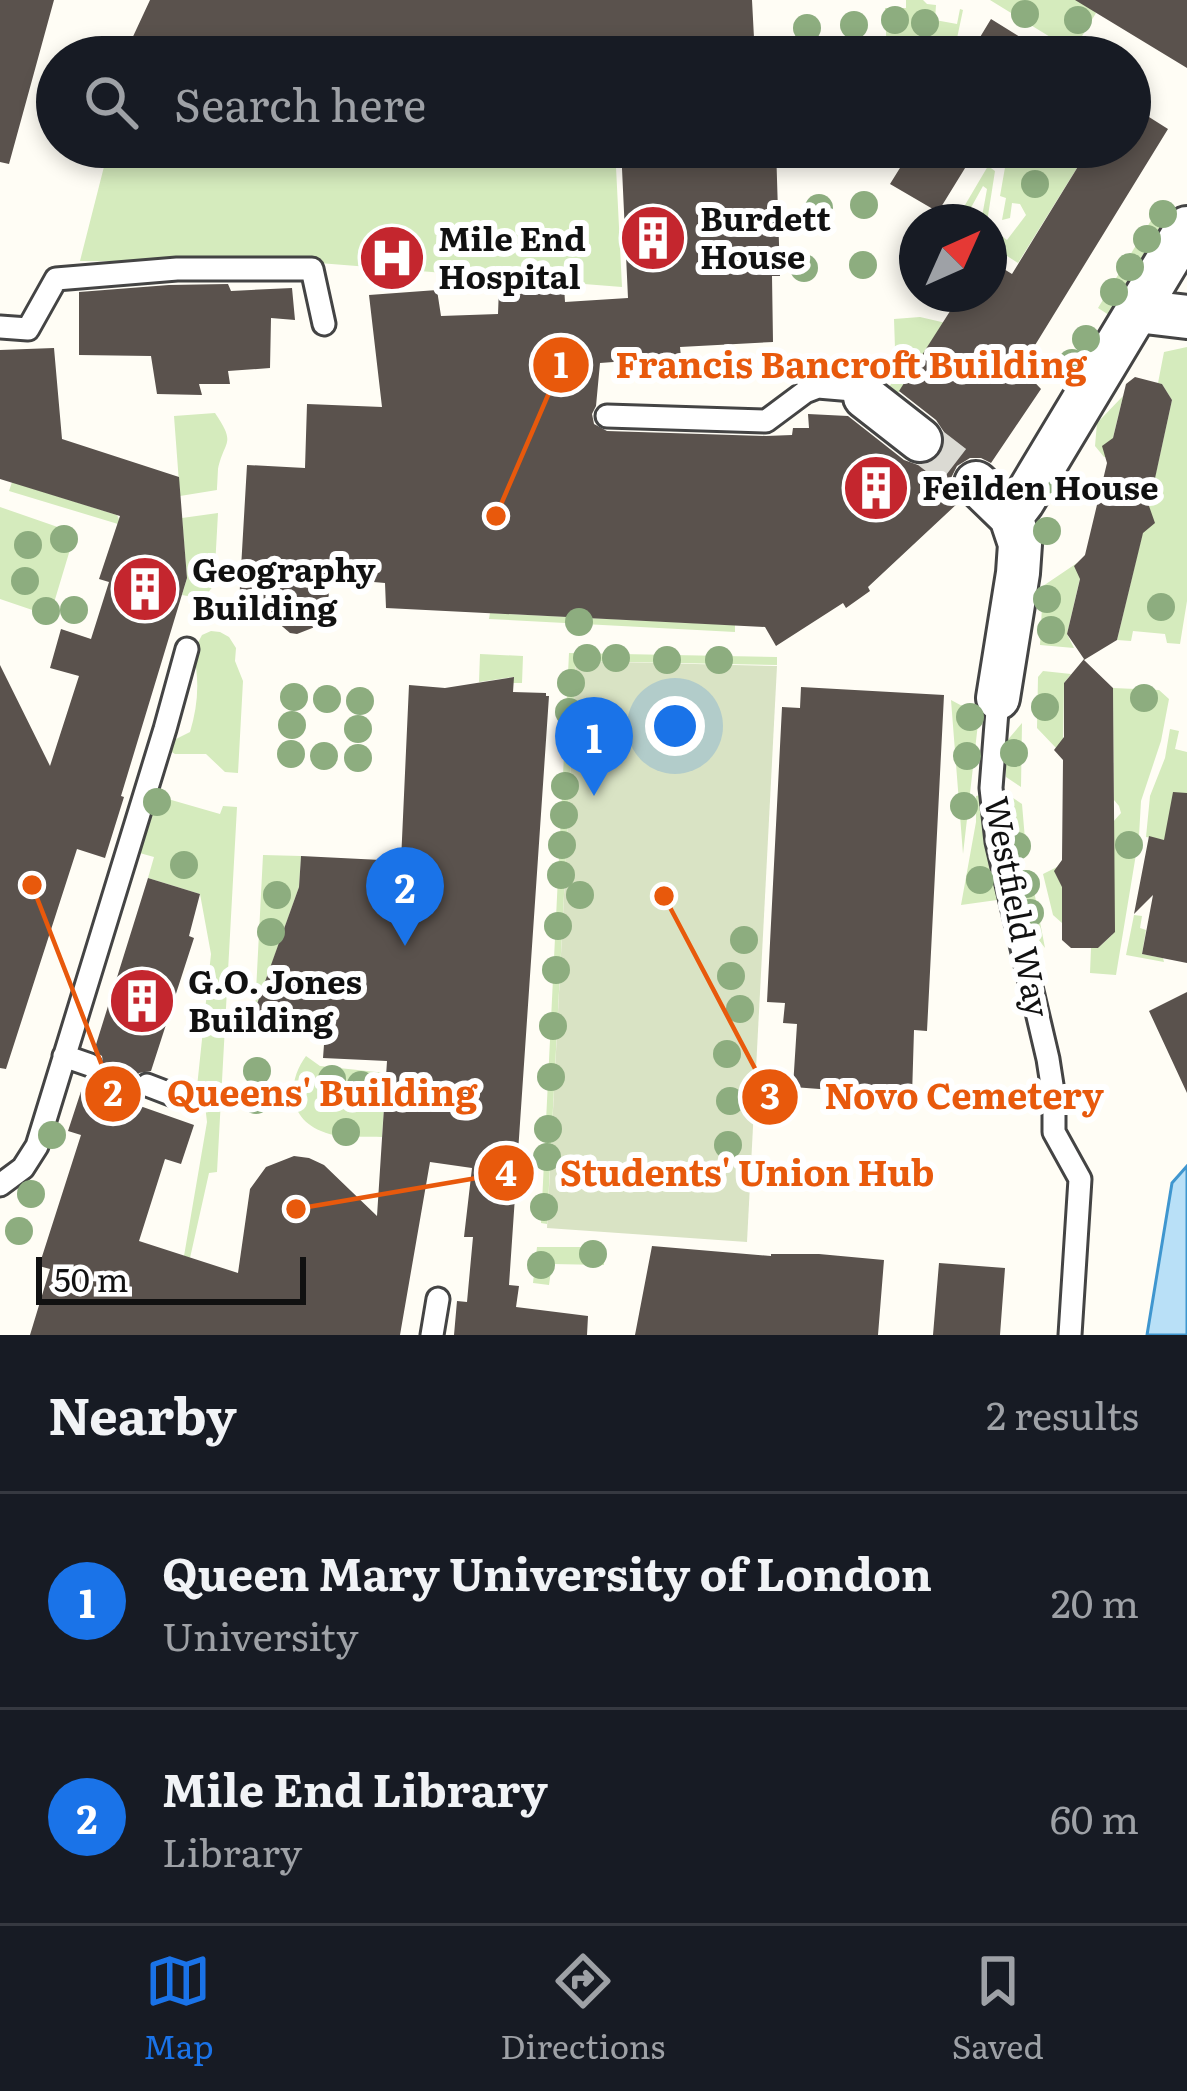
<!DOCTYPE html>
<html lang="en">
<head>
<meta charset="utf-8">
<style>
  :root { --surface:#171b24; --page:#20242c; --text:#f1f3f6; --muted:#9ea1a6; --line:#363941; --accent:#1a73e8 }
  body { margin:0; font-family:Literata,serif; background:var(--page); color:var(--text) }
  .compass { position:absolute; left:899px; top:204px; width:108px; height:108px; border-radius:50%; background:var(--surface); box-shadow:0 6px 18px #0003; rotate:45deg }
  .scale { position:absolute; left:36px; bottom:30px; width:270px; box-sizing:border-box; padding-left:12px; border:6px solid #111; border-top:0; font-size:33px; line-height:42px; white-space:nowrap; color:#111; -webkit-text-stroke:9px #fff; paint-order:stroke }
  .you { position:absolute; left:675px; top:726px; width:42px; height:42px; margin:-30px; border:9px solid #fff; border-radius:50%; background:#1a73e8; box-shadow:0 0 0 18px #1a73e833 }
  .badge { display:grid; place-items:center; width:78px; height:78px; border-radius:50%; background:var(--accent); color:#fff; font-size:39px; font-weight:700 }
  .pin { position:absolute; translate:-50% -99px; filter:drop-shadow(0 3px 6px #0008) }
  .pin::after { content:''; position:absolute; top:63px; width:42px; height:36px; background:inherit; clip-path:polygon(0 0,100% 0,50% 100%) }
  .list { margin:0; padding:0; list-style:none }
  h2 { display:flex; justify-content:space-between; align-items:center; height:156px; margin:0; padding:0 48px; font-size:51px }
  h2 small { font-size:39px; font-weight:400; color:var(--muted) }
  .list li { display:grid; grid-template-columns:78px 1fr auto; gap:36px; align-items:center; box-sizing:border-box; height:216px; padding:0 48px; border-top:3px solid var(--line) }
  .list b { display:block; font-size:45px; white-space:nowrap }
  .list p { margin:0; font-size:39px; white-space:nowrap; color:var(--muted) }
  .list em { font-size:39px; font-style:normal; color:var(--muted) }
  .icon { flex:none; width:66px; height:66px; fill:none; stroke:currentColor; stroke-width:2; stroke-linecap:round; stroke-linejoin:round }
  .map { position:relative; flex:none; width:1187px; height:1335px; overflow:hidden }
  .search { position:absolute; background:var(--surface); box-shadow:0 6px 18px #0003; left:36px; right:36px; top:36px; height:132px; display:flex; align-items:center; gap:30px; box-sizing:border-box; padding:0 42px; border-radius:66px; color:var(--muted); font-size:45px }
  .sheet { height:588px; background:var(--surface) }
  nav { display:flex; justify-content:space-around; align-items:center; box-sizing:border-box; height:168px; border-top:3px solid var(--line); background:var(--surface); font-size:33px; color:var(--muted) }
  nav a { display:grid; justify-items:center; gap:6px }
  nav .on { color:var(--accent) }
  .map>svg:first-child { display:block }
  .green { fill:#d5ebbd }
  .cemetery { fill:#d9e3c4 }
  .water { fill:#b9e0f7; stroke:#3f96cf; stroke-width:3 }
  .building { fill:#5a524d }
  .lines { fill:none; stroke-linecap:round; stroke-linejoin:round }
  .street-tunnel { stroke:#dbdad3; stroke-width:42; stroke-dasharray:42 21; stroke-linecap:butt }
  .lane-casing { stroke:#444; stroke-width:27 }
  .street-casing { stroke:#444; stroke-width:48 }
  .lane { stroke:#fff; stroke-width:21 }
  .street { stroke:#fff; stroke-width:42 }
  .tree { fill:#8dad7f }
  .labels { text-anchor:middle; stroke-width:12; stroke-linejoin:round; paint-order:stroke }
  .poi-label { font-size:33px; font-weight:bold; fill:#111; stroke:#fff; text-anchor:start }
  .street-label { font-size:33px; fill:#111; stroke:#fff }
  .leader { fill:none; stroke:#e8590c; stroke-width:4.5 }
  .callout-dot { fill:#e8590c; stroke:#fff; stroke-width:4.5 }
  .mark-label { font-size:36px; text-anchor:middle; font-weight:bold; fill:#fff }
  .callout-label { font-size:36px; text-anchor:middle; font-weight:bold; fill:#e8590c; stroke:#fff; stroke-width:12; stroke-linejoin:round; paint-order:stroke }
</style>
</head>
<body>
<div class="map">
<svg width="1187" height="1335" viewBox="0 0 1187 1335">
  <rect width="100%" height="100%" fill="#fffdf5"/>
  <!-- green -->
  <path class="green" d="M 906,0 L 923,0 L 927,4 L 936,5 L 935,20 L 957,24 L 960,9 L 963,10 L 953,57 L 887,57 L 885,8 L 906,8 Z
    M 990,0 L 1083,0 L 1096,13 L 1073,51 Z
    M 109,147 L 615,147 L 622,287 L 319,263 L 80,261 Z
    M 1015,147 L 1090,147 L 1018,263 L 993,247 L 992,235 L 996,232 L 1007,240 L 1026,215 L 1020,204 L 1012,203 L 1010,218 L 1002,220 L 1006,198 L 1000,196 L 1007,156 L 1013,156 Z
    M 988,166 L 995,171 L 987,222 L 981,222 L 987,189 L 983,186 L 963,222 L 955,222 Z
    M 1161,204 L 1173,211 L 1109,315 L 1098,308 Z
    M 920,317 L 946,323 L 976,362 L 934,337 L 890,406 L 882,395 L 896,378 L 894,319 Z
    M 1187,347 L 1187,601 L 1180,644 L 1167,643 L 1165,634 L 1133,631 L 1131,641 L 1117,640 L 1143,531 L 1150,527 L 1153,520 L 1148,509 L 1172,400 L 1162,384 L 1158,383 L 1164,352 Z
    M 1123,396 L 1112,442 L 1103,449 L 1108,457 L 1104,457 L 1095,446 L 1097,423 Z
    M 215,413 C 237,445 224,440 218,469 C 218,471 217,489 217,490 L 180,496 L 174,416 Z
    M 12,482 L 117,515 L 119,519 L 118,524 L 9,491 Z
    M 0,507 L 75,533 L 50,616 L 0,599 Z
    M 218,513 L 214,585 L 203,599 L 182,595 L 187,578 L 182,518 Z
    M 1077,563 L 1076,570 L 1081,574 L 1067,634 L 1074,648 L 1040,645 L 1043,586 Z
    M 490,613 L 735,625 L 735,632 L 489,619 Z
    M 211,631 L 220,632 L 229,637 L 236,648 L 235,661 L 243,681 L 238,773 L 225,772 L 206,754 L 175,754 L 170,751 L 174,740 L 190,732 C 198,706 200,679 193,652 L 202,635 Z
    M 569,653 L 777,657 L 777,665 L 576,661 L 547,1224 L 541,1223 Z
    M 480,654 L 523,656 L 522,683 L 513,683 L 513,677 L 479,682 Z
    M 1043,671 L 1071,674 L 1064,683 L 1063,742 L 1056,748 L 1037,728 L 1038,677 Z
    M 1113,688 L 1159,690 L 1169,699 L 1161,741 L 1141,801 L 1139,836 L 1116,975 L 1090,973 L 1091,948 L 1098,948 L 1112,935 L 1113,822 L 1121,813 L 1119,806 L 1114,800 Z
    M 951,700 L 979,715 L 963,854 Z
    M 1022,723 L 1021,787 L 1006,777 L 1005,743 Z
    M 1170,729 L 1179,731 L 1175,749 L 1187,752 L 1187,844 L 1146,837 L 1150,796 L 1165,758 Z
    M 1004,792 L 1022,804 L 1026,851 L 1012,866 Z
    M 154,795 L 220,814 L 223,806 L 237,807 L 217,1172 L 209,1173 L 190,1258 L 184,1256 L 207,1122 L 203,1088 L 197,1087 L 211,954 L 200,894 L 148,878 L 154,857 L 136,852 Z
    M 981,795 L 997,900 L 961,905 L 976,822 L 976,796 Z
    M 263,855 L 301,856 L 299,887 L 255,1011 Z
    M 1057,867 L 1062,879 L 1062,923 L 1053,915 L 1043,874 Z
    M 1030,870 L 1045,948 L 1022,918 L 1014,873 Z
    M 1134,915 L 1142,916 L 1140,928 L 1146,930 L 1142,954 L 1163,958 L 1164,962 L 1126,955 Z
    M 306,1056 L 320,1066 L 386,1073 L 382,1137 C 364,1136 338,1139 321,1131 C 287,1117 287,1082 306,1056 Z
    M 537,1247 L 603,1247 L 604,1265 L 552,1264 L 549,1285 L 533,1283 Z"/>
  <!-- cemetery -->
  <path class="cemetery" d="M 576,661 L 777,666 L 747,1242 L 547,1228 Z"/>
  <!-- water -->
  <path class="water" d="M 1187,1166 L 1187,1335 L 1147,1335 L 1172,1183 Z"/>
  <!-- building -->
  <path class="building" d="M 0,0 L 54,0 L 9,164 L 0,162 Z
    M 150,0 L 752,0 L 755,57 L 617,57 L 617,38 L 564,57 L 455,57 L 428,47 L 403,57 L 316,57 L 278,44 L 236,57 L 181,57 L 130,43 Z
    M 1075,0 L 1187,0 L 1187,68 Z
    M 991,19 L 1052,57 L 968,57 Z
    M 1130,105 L 1168,129 L 1021,368 L 1041,389 L 991,463 L 981,458 L 970,458 L 957,466 L 951,478 L 951,489 L 959,502 L 868,587 L 870,591 L 846,608 L 843,603 L 776,646 L 765,627 L 386,608 L 385,583 L 328,578 L 330,626 L 320,625 L 297,634 L 290,633 L 276,621 L 238,620 L 247,465 L 305,468 L 307,404 L 382,407 L 369,295 L 437,290 L 441,316 L 498,314 L 499,287 L 564,285 L 565,302 L 628,298 L 621,147 L 776,147 L 780,276 L 772,276 L 773,342 L 680,347 L 681,357 L 600,363 L 596,406 L 592,414 L 594,424 L 607,431 L 766,436 L 792,435 L 793,428 L 809,428 L 808,414 L 848,416 L 904,460 L 918,465 L 931,463 L 939,457 L 945,445 L 944,432 L 936,420 L 899,391 L 961,294 L 989,294 L 989,260 L 1012,274 L 1090,147 L 1130,147 Z
    M 913,147 L 978,147 L 938,212 L 890,184 Z
    M 228,284 L 231,291 L 292,288 L 295,320 L 271,318 L 270,368 L 228,371 L 230,384 L 199,384 L 202,395 L 157,394 L 151,356 L 79,355 L 79,292 L 169,285 Z
    M 54,348 L 62,439 L 179,477 L 187,578 L 121,796 L 124,797 L 105,858 L 77,849 L 6,1069 L 0,1068 L 0,665 L 50,766 L 79,676 L 50,668 L 61,629 L 91,639 L 109,582 L 99,579 L 120,516 L 0,479 L 0,350 Z
    M 1135,377 L 1162,384 L 1172,400 L 1149,506 L 1155,523 L 1143,533 L 1117,640 L 1084,660 L 1113,688 L 1115,932 L 1098,948 L 1071,948 L 1062,940 L 1062,887 L 1054,871 L 1062,860 L 1063,760 L 1054,750 L 1064,737 L 1064,683 L 1084,659 L 1067,634 L 1080,579 L 1074,566 L 1085,555 L 1107,463 L 1102,446 L 1113,438 L 1126,384 Z
    M 514,677 L 513,692 L 546,693 L 546,696 L 549,696 L 509,1285 L 519,1286 L 516,1307 L 588,1316 L 587,1335 L 454,1335 L 457,1301 L 467,1302 L 473,1237 L 464,1237 L 472,1168 L 430,1162 L 400,1335 L 30,1335 L 50,1269 L 39,1266 L 81,1135 L 68,1131 L 85,1079 L 99,1077 L 104,1069 L 102,1056 L 94,1051 L 148,878 L 200,894 L 189,936 L 194,938 L 151,1071 L 139,1073 L 133,1081 L 135,1093 L 142,1099 L 140,1106 L 194,1125 L 181,1164 L 165,1159 L 139,1241 L 238,1273 L 250,1189 L 266,1167 L 294,1156 L 309,1158 L 324,1165 L 377,1216 L 387,1061 L 323,1058 L 326,1018 L 253,1015 L 299,887 L 301,856 L 401,861 L 409,685 L 445,688 Z
    M 801,687 L 944,695 L 927,1031 L 914,1030 L 912,1096 L 793,1087 L 797,1024 L 783,1023 L 785,1003 L 767,1002 L 782,707 L 800,708 Z
    M 1173,792 L 1187,793 L 1187,963 L 1142,954 L 1153,895 L 1134,914 L 1149,836 L 1164,840 Z
    M 1187,992 L 1187,1093 L 1149,1011 Z
    M 652,1246 L 771,1256 L 771,1254 L 819,1254 L 884,1260 L 878,1335 L 635,1335 Z
    M 939,1263 L 1005,1268 L 1000,1335 L 933,1335 Z"/>
  <g class="lines">
    <!-- street-tunnel -->
    <path class="street-tunnel" d="M 920,440 L 976,483"/>
    <!-- lane casing -->
    <g class="lane-casing">
      <path id="lane" d="M 0,327 L 28,329 L 56,279 L 177,269 L 312,269 L 324,324
        M 607,416 L 766,421 L 805,392 L 818,387 L 853,390 L 865,397
        M 998,698 L 991,788 L 997,842 L 1048,1059 L 1054,1098 L 1054,1132 L 1080,1179 L 1070,1335
        M 64,1056 L 90,1065
        M 147,1085 L 173,1095
        M 0,1185 L 23,1168 L 37,1146 L 165,729 L 187,649
        M 432,1335 L 438,1299"/>
    </g>
    <!-- street casing -->
    <g class="street-casing">
      <path id="street" d="M 1137,311 L 1187,317
        M 865,397 L 920,440
        M 976,483 L 1011,517 L 1020,544 L 1018,573 L 998,698
        M 1011,517 L 1023,501 L 1187,228"/>
    </g>
    <!-- lane -->
    <use href="#lane" class="lane"/>
    <!-- street -->
    <use href="#street" class="street"/>
  </g>
  <!-- trees -->
  <g class="tree">
    <circle cx="1025" cy="14" r="14"/>
    <circle cx="895" cy="20" r="14"/>
    <circle cx="1078" cy="20" r="14"/>
    <circle cx="925" cy="23" r="14"/>
    <circle cx="854" cy="25" r="14"/>
    <circle cx="807" cy="28" r="14"/>
    <circle cx="1035" cy="184" r="14"/>
    <circle cx="864" cy="205" r="14"/>
    <circle cx="819" cy="208" r="14"/>
    <circle cx="1163" cy="214" r="14"/>
    <circle cx="1147" cy="239" r="14"/>
    <circle cx="863" cy="265" r="14"/>
    <circle cx="1130" cy="267" r="14"/>
    <circle cx="804" cy="268" r="14"/>
    <circle cx="1114" cy="292" r="14"/>
    <circle cx="1086" cy="339" r="14"/>
    <circle cx="1072" cy="363" r="14"/>
    <circle cx="1059" cy="492" r="14"/>
    <circle cx="1047" cy="531" r="14"/>
    <circle cx="64" cy="539" r="14"/>
    <circle cx="28" cy="545" r="14"/>
    <circle cx="25" cy="581" r="14"/>
    <circle cx="1047" cy="599" r="14"/>
    <circle cx="1161" cy="607" r="14"/>
    <circle cx="74" cy="610" r="14"/>
    <circle cx="46" cy="611" r="14"/>
    <circle cx="579" cy="622" r="14"/>
    <circle cx="1051" cy="630" r="14"/>
    <circle cx="587" cy="658" r="14"/>
    <circle cx="616" cy="658" r="14"/>
    <circle cx="667" cy="660" r="14"/>
    <circle cx="719" cy="660" r="14"/>
    <circle cx="571" cy="683" r="14"/>
    <circle cx="294" cy="697" r="14"/>
    <circle cx="1144" cy="698" r="14"/>
    <circle cx="327" cy="699" r="14"/>
    <circle cx="360" cy="701" r="14"/>
    <circle cx="1045" cy="707" r="14"/>
    <circle cx="569" cy="712" r="14"/>
    <circle cx="970" cy="717" r="14"/>
    <circle cx="292" cy="725" r="14"/>
    <circle cx="358" cy="729" r="14"/>
    <circle cx="1014" cy="753" r="14"/>
    <circle cx="291" cy="754" r="14"/>
    <circle cx="324" cy="756" r="14"/>
    <circle cx="967" cy="756" r="14"/>
    <circle cx="358" cy="758" r="14"/>
    <circle cx="565" cy="786" r="14"/>
    <circle cx="157" cy="802" r="14"/>
    <circle cx="964" cy="806" r="14"/>
    <circle cx="564" cy="815" r="14"/>
    <circle cx="562" cy="845" r="14"/>
    <circle cx="1129" cy="845" r="14"/>
    <circle cx="1017" cy="846" r="14"/>
    <circle cx="184" cy="865" r="14"/>
    <circle cx="561" cy="875" r="14"/>
    <circle cx="980" cy="880" r="14"/>
    <circle cx="1026" cy="884" r="14"/>
    <circle cx="277" cy="895" r="14"/>
    <circle cx="580" cy="895" r="14"/>
    <circle cx="1030" cy="913" r="14"/>
    <circle cx="558" cy="926" r="14"/>
    <circle cx="271" cy="932" r="14"/>
    <circle cx="744" cy="940" r="14"/>
    <circle cx="556" cy="970" r="14"/>
    <circle cx="731" cy="976" r="14"/>
    <circle cx="740" cy="1009" r="14"/>
    <circle cx="553" cy="1026" r="14"/>
    <circle cx="727" cy="1054" r="14"/>
    <circle cx="257" cy="1071" r="14"/>
    <circle cx="551" cy="1077" r="14"/>
    <circle cx="332" cy="1079" r="14"/>
    <circle cx="361" cy="1085" r="14"/>
    <circle cx="256" cy="1100" r="14"/>
    <circle cx="730" cy="1101" r="14"/>
    <circle cx="548" cy="1129" r="14"/>
    <circle cx="346" cy="1132" r="14"/>
    <circle cx="52" cy="1135" r="14"/>
    <circle cx="728" cy="1145" r="14"/>
    <circle cx="547" cy="1157" r="14"/>
    <circle cx="31" cy="1194" r="14"/>
    <circle cx="544" cy="1207" r="14"/>
    <circle cx="19" cy="1231" r="14"/>
    <circle cx="593" cy="1254" r="14"/>
    <circle cx="541" cy="1265" r="14"/>
  </g>
  <!-- icons -->
  <defs>
    <g id="building-disc" transform="scale(3.45)"><circle r="9.5" fill="#c4262e" stroke="#fff"/><path d="M-4-6H4V6H1V3H-1V6H-4ZM-2.5-4.3h1.7v1.8h-1.7ZM.8-4.3h1.7v1.8H.8ZM-2.5-1h1.7V.8h-1.7ZM.8-1h1.7V.8H.8Z" fill="#fff"/></g>
    <g id="hospital-disc" transform="scale(3.45)"><circle r="9.5" fill="#c4262e" stroke="#fff"/><path d="M-5-5h3v3.5h4V-5h3V5h-3V1.5h-4V5h-3Z" fill="#fff"/></g>
  </defs>
  <g fill-rule="evenodd">
    <use href="#building-disc" x="653" y="238"/>
    <use href="#hospital-disc" x="392" y="258"/>
    <use href="#building-disc" x="876" y="488"/>
    <use href="#building-disc" x="145" y="589"/>
    <use href="#building-disc" x="142" y="1001"/>
  </g>
  <g class="labels">
    <!-- poi labels -->
    <g class="poi-label">
      <text x="700" y="231">Burdett<tspan x="700" dy="38">House</tspan></text>
      <text x="438" y="251">Mile End<tspan x="438" dy="38">Hospital</tspan></text>
      <text x="922" y="500">Feilden House</text>
      <text x="192" y="582">Geography<tspan x="192" dy="38">Building</tspan></text>
      <text x="188" y="994">G.O. Jones<tspan x="188" dy="38">Building</tspan></text>
    </g>
    <!-- street labels -->
    <g class="street-label">
      <text transform="translate(1017 907) rotate(79)" y="12">Westfield Way</text>
    </g>
  </g>
  <!-- callouts -->
  <path class="leader" d="M496 516L561 365M32 885L113 1094M664 896L770 1097M296 1209L506 1173"/>
  <g class="callout-dot">
    <circle cx="496" cy="516" r="12"/>
    <circle cx="32" cy="885" r="12"/>
    <circle cx="664" cy="896" r="12"/>
    <circle cx="296" cy="1209" r="12"/>
    <circle cx="561" cy="365" r="30"/>
    <circle cx="113" cy="1094" r="30"/>
    <circle cx="770" cy="1097" r="30"/>
    <circle cx="506" cy="1173" r="30"/>
  </g>
  <g class="mark-label">
    <text x="561" y="378">1</text>
    <text x="113" y="1106">2</text>
    <text x="770" y="1109">3</text>
    <text x="506" y="1186">4</text>
  </g>
  <g class="callout-label">
    <text x="851" y="378">Francis Bancroft Building</text>
    <text x="322" y="1106">Queens' Building</text>
    <text x="964" y="1109">Novo Cemetery</text>
    <text x="747" y="1186">Students' Union Hub</text>
  </g>
</svg>
<svg class="compass" viewBox="-18 -18 36 36"><path d="M0-13l5 13h-10z" fill="#e53935"/><path d="M0 13l5-13h-10z" fill="#9ea1a6"/></svg>
<div class="scale">50 m</div>
<div class="you"></div>
<div class="pin badge" style="left:594px;top:796px">1</div>
<div class="pin badge" style="left:405px;top:946px">2</div>
<div class="search"><svg class="icon" aria-label="search" viewBox="0 0 24 24"><circle cx="10" cy="10" r="6"/><path d="M15 15l6 6"/></svg>Search here</div>
</div>
<section class="sheet">
<h2>Nearby<small>2 results</small></h2>
<ul class="list">
<li><span class="badge">1</span><div><b>Queen Mary University of London</b><p>University</p></div><em>20 m</em></li>
<li><span class="badge">2</span><div><b>Mile End Library</b><p>Library</p></div><em>60 m</em></li>
</ul>
</section>
<nav>
<a class="on"><svg class="icon" aria-label="map" viewBox="0 0 24 24"><path d="M3 6l6-2 6 2 6-2v14l-6 2-6-2-6 2zM9 4v14M15 6v14"/></svg>Map</a>
<a><svg class="icon" aria-label="directions" viewBox="0 0 24 24"><path d="M12 3l9 9-9 9-9-9zM9 14v-3h6M13 9l2 2-2 2"/></svg>Directions</a>
<a><svg class="icon" aria-label="saved" viewBox="0 0 24 24"><path d="M7 4h10v16l-5-4-5 4z"/></svg>Saved</a>
</nav>
</body>
</html>
